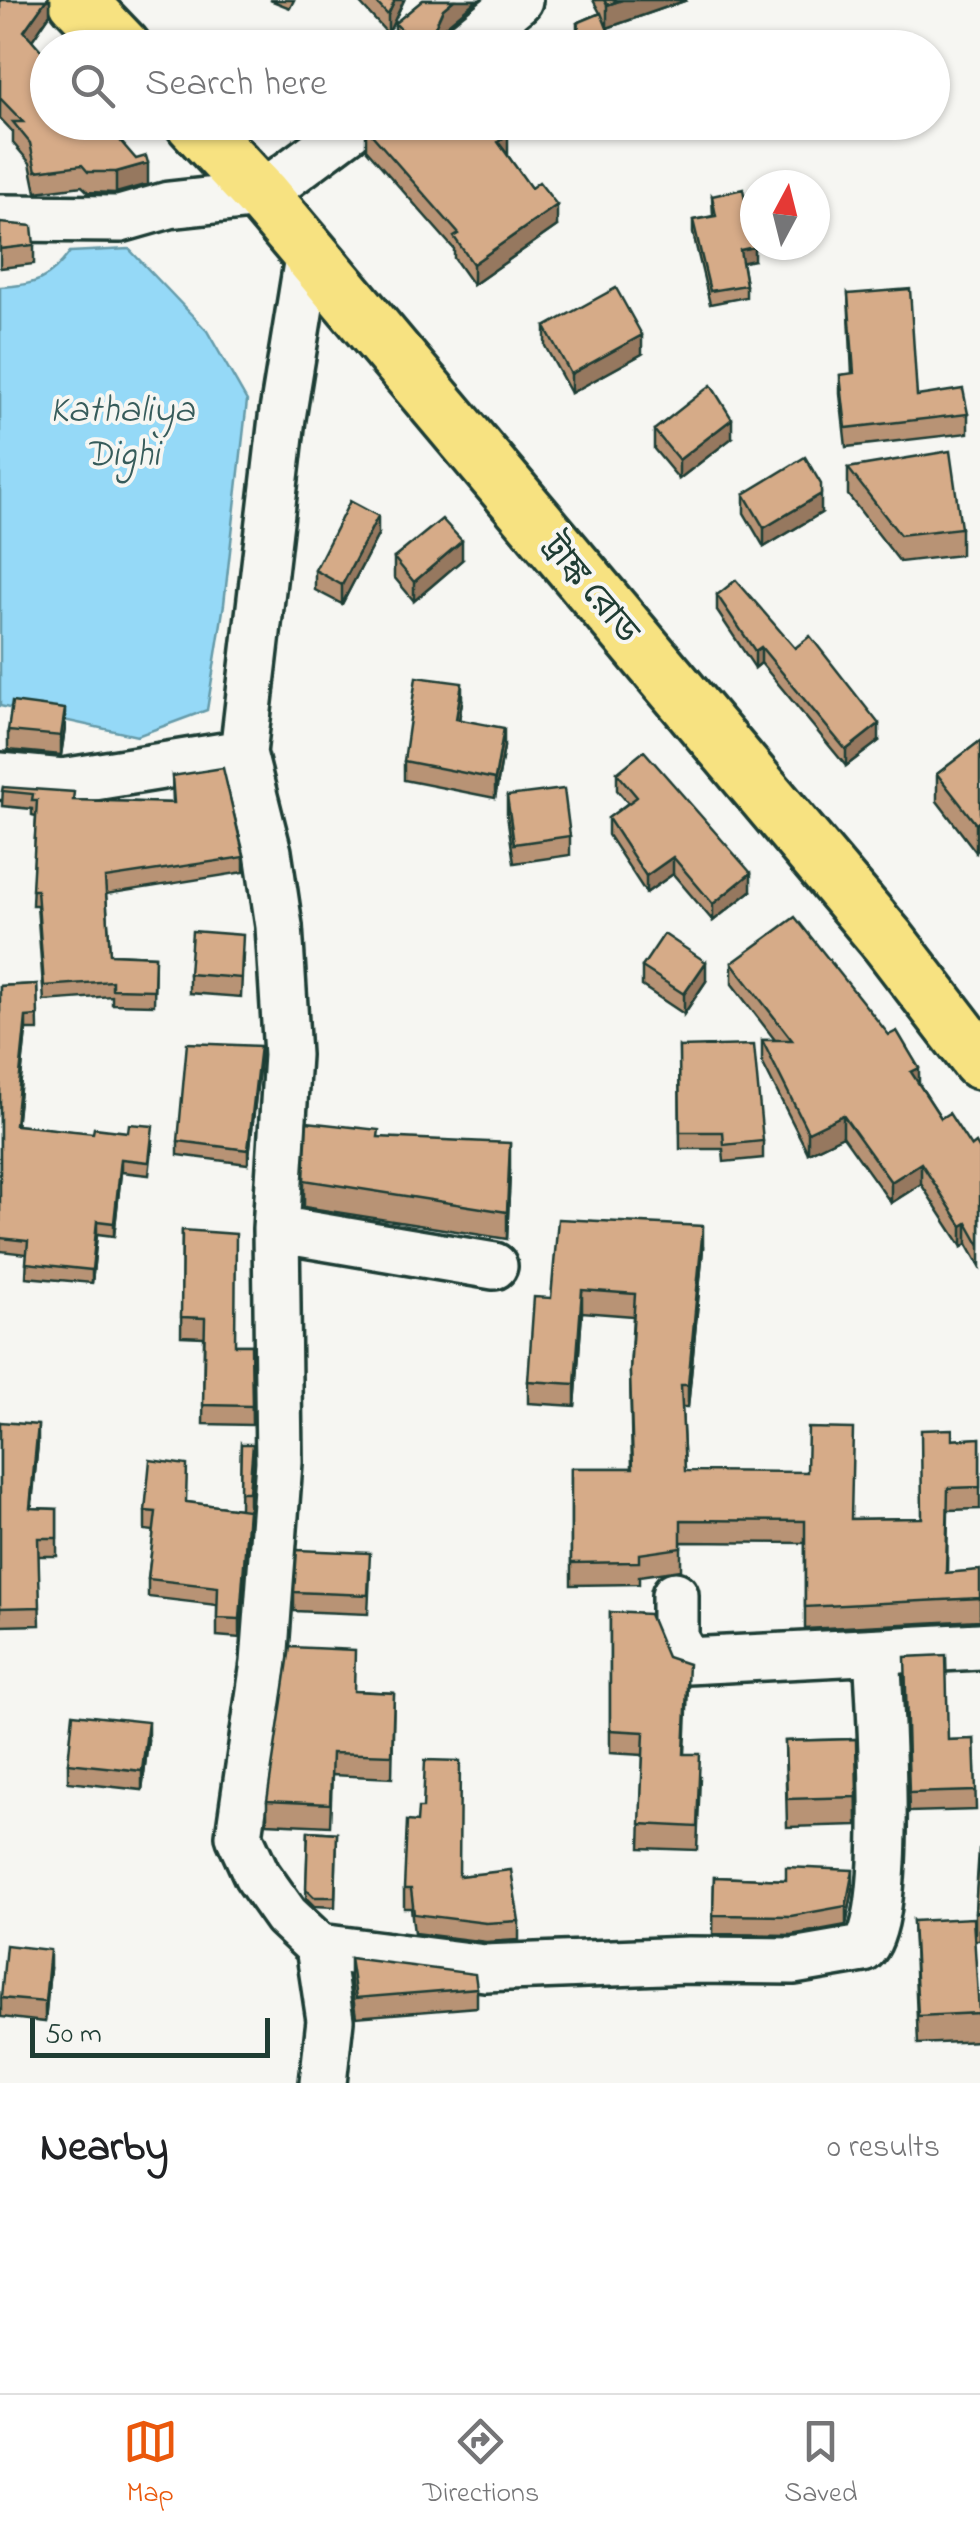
<!DOCTYPE html>
<html lang="en">
<head>
<meta charset="utf-8">
<style>
  :root { --surface:#fff; --page:#f2f2f2; --text:#202124; --muted:#757577; --line:#e0e0e0; --accent:#ea580c }
  body { margin:0; font-family:"Indie Flower","Noto Sans Bengali",sans-serif; background:var(--page); color:var(--text) }
  .compass { position:absolute; left:740px; top:170px; width:90px; height:90px; border-radius:50%; background:var(--surface); box-shadow:0 2px 8px #0004; rotate:7deg }
  .scale { position:absolute; left:30px; bottom:25px; width:240px; box-sizing:border-box; padding-left:10px; border:5px solid #1f3d34; border-top:0; font-size:28px; line-height:35px; white-space:nowrap; color:#1f3d34; -webkit-text-stroke:8px #f6f6f2; paint-order:stroke }
  .list { margin:0; padding:0; list-style:none }
  h2 { display:flex; justify-content:space-between; align-items:center; height:130px; margin:0; padding:0 40px; font-size:42px }
  h2 small { font-size:32px; font-weight:400; color:var(--muted) }
  .icon { flex:none; width:55px; height:55px; fill:none; stroke:currentColor; stroke-width:2; stroke-linecap:round; stroke-linejoin:round }
  .map { position:relative; flex:none; width:980px; height:2083px; overflow:hidden }
  .search { position:absolute; background:var(--surface); box-shadow:0 2px 8px #0004; left:30px; right:30px; top:30px; height:110px; display:flex; align-items:center; gap:25px; box-sizing:border-box; padding:0 35px; border-radius:55px; color:var(--muted); font-size:38px }
  .sheet { height:310px; background:var(--surface) }
  nav { display:flex; justify-content:space-around; align-items:center; box-sizing:border-box; height:140px; border-top:2px solid var(--line); background:var(--surface); font-size:28px; color:var(--muted) }
  nav a { display:grid; justify-items:center; gap:5px }
  nav .on { color:var(--accent) }
  .map>svg:first-child { display:block }
  .water { fill:#95d9f7; stroke:#669ba9; stroke-width:2.5 }
  .lines { fill:none; stroke-linecap:round; stroke-linejoin:round }
  .minor-casing { stroke:#1f3d34; stroke-width:52 }
  .major-casing { stroke:#1f3d34; stroke-width:62 }
  .minor { stroke:#f6f6f2; stroke-width:45 }
  .major { stroke:#f7e281; stroke-width:55 }
  .wall { fill:#b89375; stroke:#1f3d34; stroke-width:2.5 }
  .shaded-wall { fill:#96785f; stroke:#1f3d34; stroke-width:2.5 }
  .building { fill:#d6ab88; stroke:#1f3d34; stroke-width:2.5 }
  .labels { text-anchor:middle; stroke-width:8; stroke-linejoin:round; paint-order:stroke }
  .street-label { font-size:35px; fill:#1f3d34; stroke:#f6f6f2 }
  .water-label { font-size:38px; font-style:italic; fill:#375c5b; stroke:#f6f6f2 }
</style>
</head>
<body>
<div class="map">
<svg width="980" height="2083" viewBox="0 0 980 2083">
  <rect width="100%" height="100%" fill="#f6f6f2"/>
  <filter id="ink" filterUnits="userSpaceOnUse"><feTurbulence type="fractalNoise" baseFrequency=".01" numOctaves="2"/><feDisplacementMap in="SourceGraphic" scale="20" xChannelSelector="R" yChannelSelector="G"/><feConvolveMatrix kernelMatrix="1 2 1 2 8 2 1 2 1" color-interpolation-filters="sRGB"/></filter>
  <g filter="url(#ink)">
    <!-- water -->
    <path class="water" d="M 129,249 L 207,331 L 247,401 L 224,604 L 207,710 L 137,736 L 0,706 L 0,287 C 34,285 49,281 70,252 Z"/>
    <g class="lines">
      <!-- minor casing -->
      <g class="minor-casing">
        <path id="minor" d="M 460,48 L 519,0
          M 0,218 L 120,219 L 169,205 L 261,195 L 359,122
          M 309,251 L 282,418 L 243,753 L 268,852 L 279,926 L 287,1055 L 276,1229 L 279,1462 L 264,1663 L 239,1836 L 257,1875 L 286,1916 L 319,1947 L 330,2020 L 323,2083
          M 0,776 L 63,782 L 243,753
          M 276,1229 L 494,1266
          M 675,1595 L 675,1639 L 687,1661 L 980,1646
          M 319,1947 L 485,1968 L 688,1960 L 793,1961 L 863,1949 C 895,1921 880,1703 877,1653"/>
      </g>
      <!-- major casing -->
      <g class="major-casing">
        <path id="major" d="M 77,0 L 123,48
          M 193,122 L 261,195 L 888,941 L 980,1061"/>
      </g>
      <!-- minor -->
      <use href="#minor" class="minor"/>
      <!-- major -->
      <use href="#major" class="major"/>
    </g>
    <!-- wall -->
    <path class="wall" d="M 0,0 L 50,0 L 50,14 L 32,40 L 148,184 L 116,193 L 88,192 L 82,186 L 36,192 L 30,163 L 13,143 L 13,132 L 0,118 Z
      M 270,0 L 294,0 L 290,8 Z
      M 357,0 L 404,0 L 388,34 Z
      M 423,0 L 477,0 L 443,28 L 435,48 L 400,48 L 395,42 L 395,23 Z
      M 593,0 L 687,0 L 607,28 L 615,48 L 583,48 L 577,32 L 577,23 L 600,13 Z
      M 366,128 L 508,156 L 557,226 L 473,285 L 454,258 L 454,249 L 366,149 Z
      M 712,196 L 754,260 L 742,262 L 746,285 L 746,297 L 710,304 L 693,233 L 693,220 L 713,216 Z
      M 0,223 L 34,245 L 34,264 L 0,268 Z
      M 848,294 L 917,396 L 968,414 L 968,433 L 846,447 L 840,394 L 840,375 L 852,374 Z
      M 545,327 L 642,354 L 571,393 L 545,346 Z
      M 654,430 L 732,438 L 679,479 L 654,449 Z
      M 848,468 L 961,528 L 961,555 L 900,562 L 848,495 Z
      M 744,494 L 821,513 L 764,547 L 744,513 Z
      M 378,535 L 342,604 L 315,590 L 315,570 Z
      M 394,558 L 462,560 L 414,601 L 394,577 Z
      M 717,595 L 879,741 L 846,766 L 761,663 L 755,668 L 717,611 Z
      M 462,702 L 459,720 L 504,747 L 495,798 L 404,780 L 404,761 Z
      M 65,728 L 61,755 L 8,750 L 8,731 Z
      M 980,741 L 976,852 L 937,801 L 937,774 Z
      M 617,773 L 751,891 L 713,921 L 673,874 L 646,893 L 608,835 L 608,818 L 628,803 L 617,790 Z
      M 172,776 L 244,857 L 244,872 L 106,894 L 110,954 L 155,956 L 154,1005 L 112,1004 L 112,996 L 44,1001 L 37,905 L 32,905 L 36,816 L 32,815 L 32,809 L 2,806 L 3,787 L 74,800 L 173,803 Z
      M 507,796 L 570,836 L 570,855 L 514,863 L 507,815 Z
      M 243,954 L 241,997 L 189,993 L 189,974 Z
      M 732,963 L 919,1084 L 941,1118 L 971,1147 L 980,1150 L 980,1267 L 967,1244 L 962,1247 L 921,1184 L 891,1203 L 843,1136 L 808,1153 L 762,1062 L 762,1040 L 775,1040 L 732,984 Z
      M 642,967 L 706,981 L 684,1014 L 642,986 Z
      M 37,984 L 38,1030 L 26,1030 L 16,1125 L 153,1140 L 149,1175 L 121,1172 L 114,1236 L 97,1234 L 92,1283 L 26,1277 L 27,1254 L 0,1251 L 0,986 Z
      M 679,1047 L 763,1141 L 763,1158 L 724,1162 L 723,1149 L 680,1149 Z
      M 260,1060 L 248,1164 L 178,1155 L 178,1141 Z
      M 379,1137 L 510,1171 L 507,1239 L 304,1207 L 304,1180 Z
      M 182,1230 L 235,1345 L 251,1345 L 252,1425 L 203,1424 L 204,1337 L 181,1336 Z
      M 703,1248 L 688,1407 L 682,1407 L 685,1471 L 851,1519 L 921,1518 L 952,1440 L 980,1438 L 980,1509 L 948,1510 L 947,1573 L 980,1570 L 980,1620 L 805,1629 L 805,1543 L 681,1542 L 681,1570 L 639,1576 L 639,1584 L 571,1585 L 571,1468 L 632,1468 L 630,1372 L 633,1316 L 582,1312 L 575,1406 L 528,1403 L 528,1381 L 551,1298 Z
      M 0,1422 L 38,1443 L 31,1508 L 57,1509 L 57,1556 L 38,1556 L 40,1625 L 0,1626 Z
      M 241,1444 L 253,1463 L 249,1511 L 248,1511 L 240,1638 L 217,1636 L 217,1605 L 148,1597 L 148,1579 L 154,1531 L 145,1530 L 145,1511 L 187,1502 L 240,1509 Z
      M 370,1572 L 368,1614 L 294,1611 L 294,1592 Z
      M 610,1612 L 667,1657 L 688,1687 L 685,1754 L 700,1777 L 697,1850 L 640,1848 L 643,1755 L 610,1753 Z
      M 905,1676 L 948,1740 L 974,1739 L 976,1810 L 909,1812 Z
      M 354,1691 L 394,1693 L 392,1778 L 332,1775 L 330,1826 L 267,1823 L 267,1801 Z
      M 856,1739 L 857,1825 L 787,1827 L 785,1741 Z
      M 148,1741 L 142,1790 L 68,1782 L 68,1763 Z
      M 308,1831 L 337,1833 L 335,1907 L 314,1906 L 306,1898 Z
      M 980,1849 L 980,1940 L 975,1940 L 975,1912 Z
      M 459,1876 L 519,1921 L 519,1940 L 486,1942 L 414,1933 L 411,1908 L 404,1908 L 404,1889 Z
      M 714,1877 L 786,1880 L 853,1889 L 846,1925 L 791,1935 L 713,1934 Z
      M 913,1921 L 979,2013 L 979,2041 L 918,2044 Z
      M 350,1958 L 477,1988 L 477,2007 L 356,2017 L 350,1977 Z
      M 50,1969 L 45,2022 L 1,2017 L 1,1998 Z"/>
    <!-- shaded-wall -->
    <path class="shaded-wall" d="M 46,0 L 50,0 L 50,14 L 24,52 L 24,31 Z
      M 395,0 L 404,0 L 388,34 L 388,15 Z
      M 454,0 L 477,0 L 443,28 L 435,48 L 415,48 L 415,44 L 443,9 Z
      M 622,0 L 687,0 L 607,28 L 607,5 Z
      M 508,134 L 508,155 L 498,142 Z
      M 148,163 L 148,184 L 116,193 L 116,172 Z
      M 557,205 L 557,226 L 473,285 L 473,264 Z
      M 754,247 L 754,260 L 740,263 L 740,250 Z
      M 642,335 L 642,354 L 571,393 L 571,374 Z
      M 732,419 L 732,438 L 679,479 L 679,460 Z
      M 821,494 L 821,513 L 764,547 L 764,528 Z
      M 378,516 L 378,535 L 342,604 L 342,585 Z
      M 462,541 L 462,560 L 414,601 L 414,582 Z
      M 761,647 L 761,663 L 755,668 L 755,651 Z
      M 462,683 L 462,702 L 456,738 L 456,719 Z
      M 65,709 L 65,728 L 61,755 L 61,736 Z
      M 879,724 L 879,741 L 846,766 L 846,750 Z
      M 504,728 L 504,747 L 495,798 L 495,779 Z
      M 980,821 L 980,848 L 976,852 L 976,824 Z
      M 673,857 L 673,874 L 646,893 L 646,876 Z
      M 751,873 L 751,891 L 713,921 L 713,904 Z
      M 706,962 L 706,981 L 684,1014 L 684,994 Z
      M 26,1017 L 26,1030 L 15,1138 L 15,1125 Z
      M 260,1046 L 260,1060 L 248,1164 L 248,1150 Z
      M 919,1068 L 919,1089 L 911,1072 Z
      M 843,1115 L 843,1136 L 808,1153 L 808,1132 Z
      M 510,1143 L 510,1171 L 507,1239 L 507,1212 Z
      M 121,1159 L 121,1172 L 114,1236 L 114,1223 Z
      M 921,1163 L 921,1184 L 891,1203 L 891,1182 Z
      M 97,1221 L 97,1234 L 92,1283 L 92,1270 Z
      M 967,1223 L 967,1244 L 962,1247 L 962,1226 Z
      M 703,1226 L 703,1248 L 688,1407 L 688,1385 Z
      M 582,1290 L 582,1312 L 575,1406 L 575,1384 Z
      M 38,1425 L 38,1443 L 30,1526 L 30,1508 Z
      M 253,1444 L 253,1463 L 249,1511 L 249,1492 Z
      M 248,1510 L 248,1528 L 240,1638 L 240,1619 Z
      M 148,1722 L 148,1741 L 142,1790 L 142,1771 Z
      M 853,1870 L 853,1889 L 846,1925 L 846,1906 Z
      M 50,1950 L 50,1969 L 45,2022 L 45,2002 Z"/>
    <!-- building -->
    <path class="building" d="M 0,0 L 46,0 L 24,31 L 48,58 L 48,122 L 104,122 L 136,159 L 146,156 L 148,163 L 116,172 L 88,172 L 82,165 L 36,171 L 30,143 L 13,122 L 23,122 L 0,98 Z
      M 374,0 L 395,0 L 388,15 Z
      M 423,0 L 454,0 L 443,9 L 434,29 L 415,44 L 395,23 Z
      M 604,0 L 622,0 L 607,5 Z
      M 601,13 L 615,48 L 587,48 L 577,23 Z
      M 371,122 L 499,122 L 508,134 L 498,142 L 531,188 L 539,182 L 557,205 L 473,264 L 454,237 L 459,234 L 366,128 Z
      M 743,189 L 754,247 L 740,250 L 746,285 L 710,291 L 693,220 L 716,216 L 712,196 Z
      M 0,223 L 32,226 L 34,245 L 0,249 Z
      M 616,288 L 642,335 L 571,374 L 545,327 Z
      M 910,289 L 917,396 L 963,389 L 968,414 L 846,428 L 840,375 L 854,373 L 848,294 Z
      M 711,385 L 732,419 L 679,460 L 654,430 Z
      M 950,451 L 961,528 L 900,535 L 848,468 Z
      M 805,457 L 821,484 L 821,494 L 764,528 L 744,494 Z
      M 350,501 L 378,516 L 342,585 L 315,570 Z
      M 442,519 L 462,541 L 414,582 L 394,558 Z
      M 736,580 L 795,648 L 810,636 L 879,724 L 846,750 L 761,647 L 755,651 L 717,595 Z
      M 416,677 L 462,683 L 456,719 L 504,728 L 495,779 L 404,761 Z
      M 12,702 L 65,709 L 61,736 L 8,731 Z
      M 980,741 L 980,821 L 976,824 L 937,774 Z
      M 644,751 L 751,873 L 713,904 L 673,857 L 646,876 L 608,818 L 637,797 L 617,773 Z
      M 223,768 L 244,857 L 105,878 L 110,954 L 155,956 L 154,990 L 112,989 L 112,981 L 44,986 L 37,890 L 32,890 L 37,800 L 32,800 L 33,794 L 2,791 L 3,787 L 74,792 L 73,800 L 174,803 L 172,776 Z
      M 564,789 L 570,836 L 514,844 L 507,796 Z
      M 795,917 L 889,1035 L 897,1031 L 919,1068 L 911,1072 L 941,1118 L 949,1113 L 971,1147 L 976,1143 L 980,1150 L 980,1246 L 967,1223 L 962,1226 L 921,1163 L 891,1182 L 843,1115 L 808,1132 L 762,1040 L 792,1040 L 732,963 Z
      M 192,931 L 243,935 L 241,978 L 189,974 Z
      M 664,934 L 706,962 L 684,994 L 642,967 Z
      M 37,984 L 38,1016 L 26,1017 L 15,1125 L 93,1133 L 94,1128 L 128,1132 L 129,1124 L 153,1126 L 149,1162 L 121,1159 L 114,1223 L 97,1221 L 92,1270 L 26,1263 L 28,1241 L 0,1238 L 0,986 Z
      M 187,1043 L 260,1046 L 248,1150 L 178,1141 Z
      M 754,1045 L 763,1141 L 724,1145 L 723,1132 L 680,1132 L 679,1047 Z
      M 307,1122 L 379,1130 L 378,1137 L 510,1143 L 507,1212 L 304,1180 Z
      M 558,1219 L 703,1226 L 688,1385 L 681,1385 L 685,1471 L 807,1472 L 808,1428 L 853,1429 L 851,1519 L 922,1518 L 921,1430 L 952,1429 L 952,1440 L 980,1438 L 980,1487 L 948,1488 L 946,1573 L 980,1570 L 980,1598 L 805,1607 L 805,1521 L 681,1520 L 681,1548 L 639,1554 L 639,1562 L 571,1563 L 571,1468 L 633,1468 L 630,1372 L 635,1294 L 582,1290 L 575,1384 L 528,1381 L 534,1297 L 551,1298 Z
      M 182,1230 L 236,1234 L 235,1345 L 251,1345 L 252,1406 L 203,1405 L 205,1318 L 181,1317 Z
      M 0,1422 L 38,1425 L 30,1508 L 57,1509 L 57,1538 L 38,1538 L 40,1607 L 0,1608 Z
      M 241,1444 L 253,1444 L 249,1492 L 240,1492 Z
      M 150,1460 L 187,1465 L 186,1502 L 248,1510 L 240,1619 L 217,1618 L 218,1587 L 148,1579 L 156,1512 L 145,1511 Z
      M 297,1550 L 370,1553 L 368,1595 L 294,1592 Z
      M 610,1612 L 649,1614 L 667,1657 L 688,1664 L 684,1754 L 700,1754 L 697,1827 L 640,1824 L 644,1732 L 610,1730 Z
      M 290,1647 L 355,1650 L 354,1691 L 394,1693 L 392,1755 L 332,1753 L 330,1804 L 267,1801 Z
      M 946,1655 L 948,1740 L 974,1739 L 976,1791 L 909,1793 L 905,1657 Z
      M 73,1714 L 148,1722 L 142,1771 L 68,1763 Z
      M 856,1739 L 857,1797 L 787,1799 L 785,1741 Z
      M 425,1760 L 460,1761 L 459,1876 L 511,1870 L 519,1921 L 486,1923 L 414,1914 L 411,1889 L 404,1889 L 407,1821 L 417,1822 L 418,1808 L 423,1808 Z
      M 308,1831 L 337,1833 L 335,1897 L 314,1897 L 306,1889 Z
      M 979,1849 L 980,1849 L 980,1912 L 975,1912 Z
      M 786,1867 L 853,1870 L 846,1906 L 791,1916 L 713,1915 L 714,1877 L 786,1880 Z
      M 973,1918 L 979,2013 L 918,2016 L 913,1921 Z
      M 6,1945 L 50,1950 L 45,2002 L 1,1998 Z
      M 350,1958 L 475,1974 L 477,1988 L 356,1998 Z"/>
  </g>
  <g class="labels">
    <!-- street labels -->
    <g class="street-label">
      <text transform="translate(592 588) rotate(50)" y="12">ট্রাঙ্ক রোড</text>
    </g>
    <!-- water labels -->
    <g class="water-label">
      <text x="122" y="421">Kathaliya<tspan x="122" dy="44">Dighi</tspan></text>
    </g>
  </g>
</svg>
<svg class="compass" viewBox="-18 -18 36 36"><path d="M0-13l5 13h-10z" fill="#e53935"/><path d="M0 13l5-13h-10z" fill="#757577"/></svg>
<div class="scale">50 m</div>
<div class="search"><svg class="icon" aria-label="search" viewBox="0 0 24 24"><circle cx="10" cy="10" r="6"/><path d="M15 15l6 6"/></svg>Search here</div>
</div>
<section class="sheet">
<h2>Nearby<small>0 results</small></h2>
<ul class="list">
</ul>
</section>
<nav>
<a class="on"><svg class="icon" aria-label="map" viewBox="0 0 24 24"><path d="M3 6l6-2 6 2 6-2v14l-6 2-6-2-6 2zM9 4v14M15 6v14"/></svg>Map</a>
<a><svg class="icon" aria-label="directions" viewBox="0 0 24 24"><path d="M12 3l9 9-9 9-9-9zM9 14v-3h6M13 9l2 2-2 2"/></svg>Directions</a>
<a><svg class="icon" aria-label="saved" viewBox="0 0 24 24"><path d="M7 4h10v16l-5-4-5 4z"/></svg>Saved</a>
</nav>
</body>
</html>
